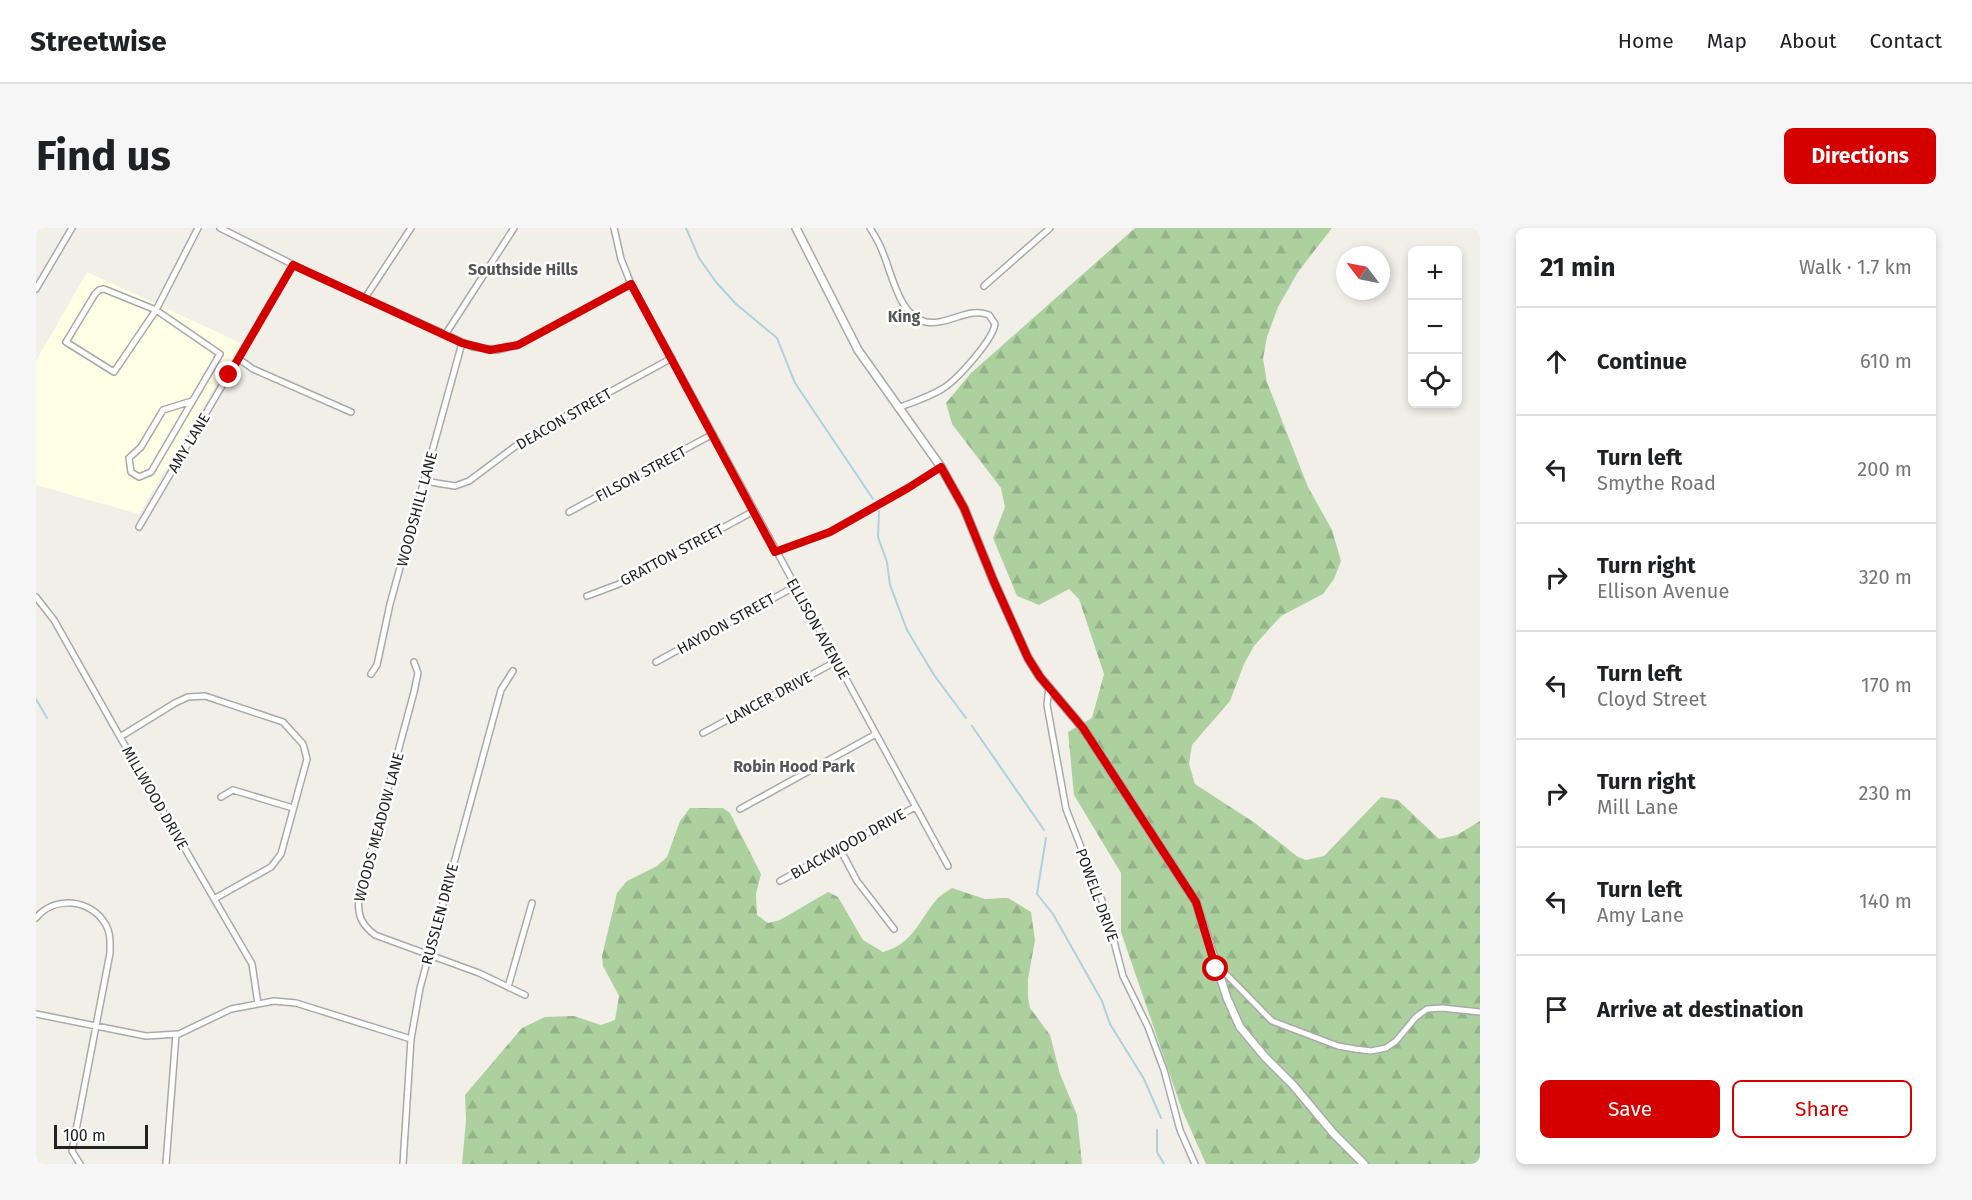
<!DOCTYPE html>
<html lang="en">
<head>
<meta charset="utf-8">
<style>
  :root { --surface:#fff; --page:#f6f6f6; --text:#202124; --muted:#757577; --line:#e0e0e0; --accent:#d40000 }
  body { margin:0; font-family:"Fira Sans",sans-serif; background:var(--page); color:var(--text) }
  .controls { position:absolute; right:18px; top:18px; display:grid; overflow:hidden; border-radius:9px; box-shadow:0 3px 9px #0003 }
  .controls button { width:54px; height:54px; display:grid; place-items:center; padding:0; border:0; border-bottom:2px solid var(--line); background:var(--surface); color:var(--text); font:30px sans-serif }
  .compass { position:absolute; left:1300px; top:18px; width:54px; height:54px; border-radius:50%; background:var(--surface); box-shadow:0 3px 9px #0003; rotate:302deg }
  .scale { position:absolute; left:18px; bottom:15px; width:94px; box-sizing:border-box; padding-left:6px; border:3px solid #222; border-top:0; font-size:16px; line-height:21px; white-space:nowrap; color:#222; -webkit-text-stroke:4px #fff; paint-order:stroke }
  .stop { position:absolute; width:18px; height:18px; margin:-14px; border:4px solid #d40000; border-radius:50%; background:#fff }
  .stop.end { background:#d40000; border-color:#fff; box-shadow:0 2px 6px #0008 }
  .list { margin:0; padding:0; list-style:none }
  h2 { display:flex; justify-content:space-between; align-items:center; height:78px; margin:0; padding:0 24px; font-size:26px }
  h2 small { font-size:20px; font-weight:400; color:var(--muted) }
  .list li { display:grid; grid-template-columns:39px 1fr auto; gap:18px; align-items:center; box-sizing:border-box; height:108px; padding:0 24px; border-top:2px solid var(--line) }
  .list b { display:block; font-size:22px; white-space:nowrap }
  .list p { margin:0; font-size:20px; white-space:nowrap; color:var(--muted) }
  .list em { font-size:20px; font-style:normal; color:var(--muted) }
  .actions { display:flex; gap:12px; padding:18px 24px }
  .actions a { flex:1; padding:14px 0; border:2px solid var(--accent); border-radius:9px; text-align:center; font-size:21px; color:var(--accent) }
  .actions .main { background:var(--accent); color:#fff }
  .icon { flex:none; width:33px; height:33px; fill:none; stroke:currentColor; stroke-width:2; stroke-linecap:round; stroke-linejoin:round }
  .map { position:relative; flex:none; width:1444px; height:936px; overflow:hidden; border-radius:9px }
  header { display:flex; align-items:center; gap:36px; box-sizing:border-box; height:84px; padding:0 30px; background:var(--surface); border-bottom:2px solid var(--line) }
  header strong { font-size:28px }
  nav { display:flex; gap:33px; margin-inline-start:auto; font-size:21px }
  .intro { display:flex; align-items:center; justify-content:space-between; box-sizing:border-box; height:144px; padding:0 36px }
  h1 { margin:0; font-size:42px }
  .button { padding:15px 27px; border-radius:9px; background:var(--accent); color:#fff; font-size:21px; font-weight:700 }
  main { display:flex; gap:36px; padding:0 36px }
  aside { flex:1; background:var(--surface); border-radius:9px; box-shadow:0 3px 9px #0003 }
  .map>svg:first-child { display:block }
  .education { fill:#ffffe5 }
  .forest { fill:url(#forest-firs) }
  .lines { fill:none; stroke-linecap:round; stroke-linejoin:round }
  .stream { stroke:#aad3df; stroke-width:2 }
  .minor-casing { stroke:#a9a9a9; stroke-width:8 }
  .tertiary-casing { stroke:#a9a9a9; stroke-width:10 }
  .minor { stroke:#fff; stroke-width:5 }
  .tertiary { stroke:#fff; stroke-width:7 }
  .route { stroke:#d40000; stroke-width:8 }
  .labels { text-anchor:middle; stroke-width:5; stroke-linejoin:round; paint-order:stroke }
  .street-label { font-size:15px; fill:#222; stroke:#fff }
  .neighbourhood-label { font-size:16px; font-weight:bold; fill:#555; stroke:#fff }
</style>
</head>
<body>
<header>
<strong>Streetwise</strong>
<nav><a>Home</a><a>Map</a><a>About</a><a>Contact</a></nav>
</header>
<div class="intro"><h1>Find us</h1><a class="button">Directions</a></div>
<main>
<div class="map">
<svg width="1444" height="936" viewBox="0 0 1444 936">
  <defs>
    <pattern id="forest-firs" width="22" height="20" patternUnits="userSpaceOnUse" patternTransform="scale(1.5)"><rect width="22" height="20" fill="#add19e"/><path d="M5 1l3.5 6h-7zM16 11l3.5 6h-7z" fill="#95b388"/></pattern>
  </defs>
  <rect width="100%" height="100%" fill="#f2efe9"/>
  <!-- education -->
  <path class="education" d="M 51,44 L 205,115 L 103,286 L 0,257 L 0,133 Z"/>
  <!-- forest -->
  <path class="forest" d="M 1099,0 L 1296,0 L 1262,44 L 1242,79 L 1231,109 L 1227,131 L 1231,154 L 1272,259 L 1296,302 L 1305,333 L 1298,351 L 1287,366 L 1245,388 L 1218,418 L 1208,436 L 1194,473 L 1156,517 L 1153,536 L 1159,556 L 1219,595 L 1262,629 L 1270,632 L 1288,628 L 1345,569 L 1362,572 L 1403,611 L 1421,607 L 1444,593 L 1444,936 L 1170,936 L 1146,882 L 1085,704 L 1085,645 L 1038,567 L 1032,504 L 1056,490 L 1068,446 L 1043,371 L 1033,361 L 1003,377 L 981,368 L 957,310 L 969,279 L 965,260 L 916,196 L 910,175 L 935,145 Z
    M 654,580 L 687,580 L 694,585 L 725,646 L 720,666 L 721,687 L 732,695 L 744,692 L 792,664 L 802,669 L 827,712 L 847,724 C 877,716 883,692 901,671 C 905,667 911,663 916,660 L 949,671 L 972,670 L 995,684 L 999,712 L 992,751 L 992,770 L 994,780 L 1014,807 L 1024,846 L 1041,887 L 1046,936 L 426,936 L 430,892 L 429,867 L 486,800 L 509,789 L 538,788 L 565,797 L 579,792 L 583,768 L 567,738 L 566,728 L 581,665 L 591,653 L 621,638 L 631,629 L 644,593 Z"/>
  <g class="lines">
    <!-- stream -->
    <path class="stream" d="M 650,0 L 663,30 L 680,54 L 700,76 L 741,110 L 759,155 L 837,271
      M 843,283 L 842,309 L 851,334 L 854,357 L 871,402 L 898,447 L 930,490
      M 0,471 L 11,490
      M 936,498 L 1008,602
      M 1010,610 L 1001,666 L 1017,686 L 1066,773 L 1074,796 L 1108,851 L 1125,890
      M 1121,902 L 1121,924 L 1128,936"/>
    <!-- minor casing -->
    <g class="minor-casing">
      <path id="minor" d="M 184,0 L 276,46 L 437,119 L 461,122 L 482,117 L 595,56
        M 578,0 L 585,31 L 595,56 L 912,638
        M 834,0 C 839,8 844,16 847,25 C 856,46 863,88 890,94 C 911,98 934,78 953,87 L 959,96 C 957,112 920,153 906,161 C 893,169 877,174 862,180
        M 948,58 L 1014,0
        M 0,61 L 36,0
        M 329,70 L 375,0
        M 409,107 L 478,0
        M 203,131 L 217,141 L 315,184
        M 156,173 L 127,182 L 105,219 L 93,230 L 95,244 L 103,249 L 115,244 L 184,126 L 120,82 L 68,61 L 63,62 L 59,66 L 30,114 L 78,144 L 120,82 L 162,0
        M 388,253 L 419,258 L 433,253 L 493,208 L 636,130
        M 533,284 L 677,206
        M 103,299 L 257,37
        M 739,324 L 794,304 L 872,260 L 905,239
        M 551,368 L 583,356 L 718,283
        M 0,369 L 18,392 L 84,509 L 216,736 L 222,776
        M 378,434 L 382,445 L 378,464 L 323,669 C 321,687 325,696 339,707 L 443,745 L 489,767
        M 620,434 L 760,358
        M 335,446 L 341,437 L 354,376 L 426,115
        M 1013,459 L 1011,477 L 1030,581 L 1070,683 L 1087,748 L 1112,799 L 1128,842 L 1144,902 L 1159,936
        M 667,505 L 799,434
        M 84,509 L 139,475 L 152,469 L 169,468 L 247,494 L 267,516 L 271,531 L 245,626 L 235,639 L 178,671
        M 185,569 L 197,562 L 257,580
        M 704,581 L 840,506
        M 804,621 L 821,653 L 858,701
        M 744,653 L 879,579
        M 0,690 C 19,667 55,671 70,697 C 75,706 74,715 74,725 L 36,923 L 44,936
        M 1180,740 L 1187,743 L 1236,793 L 1302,818 L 1319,821 L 1335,823 L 1350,820 L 1360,813 L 1380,789 L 1391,781 L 1406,780 L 1444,784
        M 472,759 L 496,675
        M 0,786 L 110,808 L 143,806 L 195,781 L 238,773 L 260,775 L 375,811
        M 130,936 L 140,806
        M 367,936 L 375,811 L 384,760 L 465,462 L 477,443"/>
    </g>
    <!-- tertiary casing -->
    <g class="tertiary-casing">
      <path id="tertiary" d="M 760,0 L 822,122 L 905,239 L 928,280 L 958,354 L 992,430 L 1004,449 L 1047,500 L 1160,674 L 1191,770 L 1204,799 L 1229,829 L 1257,857 L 1298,906 L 1328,936"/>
    </g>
    <!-- minor -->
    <use href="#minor" class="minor"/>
    <!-- tertiary -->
    <use href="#tertiary" class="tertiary"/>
  </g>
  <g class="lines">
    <!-- route -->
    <path class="route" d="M 193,147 L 257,37 L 426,115 L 454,122 L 482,117 L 595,56 L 739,324 L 794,304 L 872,260 L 905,239 L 928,280 L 958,354 L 992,430 L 1004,449 L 1047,500 L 1160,674 L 1180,741"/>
  </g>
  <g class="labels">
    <!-- street labels -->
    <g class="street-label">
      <text transform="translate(528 191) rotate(-30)" y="5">DEACON STREET</text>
      <text transform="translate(153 215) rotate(-59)" y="5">AMY LANE</text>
      <text transform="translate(605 246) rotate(-28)" y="5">FILSON STREET</text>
      <text transform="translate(381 281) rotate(-75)" y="5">WOODSHILL LANE</text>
      <text transform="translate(636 327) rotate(-28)" y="5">GRATTON STREET</text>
      <text transform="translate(690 396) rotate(-29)" y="5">HAYDON STREET</text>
      <text transform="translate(782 401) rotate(61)" y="5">ELLISON AVENUE</text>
      <text transform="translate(733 470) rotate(-28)" y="5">LANCER DRIVE</text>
      <text transform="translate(119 570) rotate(60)" y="5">MILLWOOD DRIVE</text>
      <text transform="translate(343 599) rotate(-75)" y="5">WOODS MEADOW LANE</text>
      <text transform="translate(812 616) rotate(-29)" y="5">BLACKWOOD DRIVE</text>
      <text transform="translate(1061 667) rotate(70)" y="5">POWELL DRIVE</text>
      <text transform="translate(404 686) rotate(-75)" y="5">RUSSLEN DRIVE</text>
    </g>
    <!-- neighbourhood labels -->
    <g class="neighbourhood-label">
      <text x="487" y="47">Southside Hills</text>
      <text x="868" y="94">King</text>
      <text x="758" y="544">Robin Hood Park</text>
    </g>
  </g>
</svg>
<div class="controls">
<button>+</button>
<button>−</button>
<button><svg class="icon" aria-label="locate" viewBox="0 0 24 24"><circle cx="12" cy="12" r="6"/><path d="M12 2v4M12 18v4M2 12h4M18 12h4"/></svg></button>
</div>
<svg class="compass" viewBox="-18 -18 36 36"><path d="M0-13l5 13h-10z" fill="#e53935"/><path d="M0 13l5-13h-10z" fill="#757577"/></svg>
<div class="scale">100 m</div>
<div class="stop" style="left:1180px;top:741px"></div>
<div class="stop end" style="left:193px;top:147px"></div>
</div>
<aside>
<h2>21 min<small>Walk · 1.7 km</small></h2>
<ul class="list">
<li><svg class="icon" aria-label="ahead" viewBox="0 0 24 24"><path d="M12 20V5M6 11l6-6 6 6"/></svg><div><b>Continue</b></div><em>610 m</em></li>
<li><svg class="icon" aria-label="left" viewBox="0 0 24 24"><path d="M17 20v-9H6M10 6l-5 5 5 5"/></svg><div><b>Turn left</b><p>Smythe Road</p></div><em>200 m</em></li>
<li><svg class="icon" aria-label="right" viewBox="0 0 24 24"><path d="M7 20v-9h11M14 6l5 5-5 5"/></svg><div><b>Turn right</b><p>Ellison Avenue</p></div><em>320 m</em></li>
<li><svg class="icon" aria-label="left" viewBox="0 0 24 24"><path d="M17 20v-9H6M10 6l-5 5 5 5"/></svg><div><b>Turn left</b><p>Cloyd Street</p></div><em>170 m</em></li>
<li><svg class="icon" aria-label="right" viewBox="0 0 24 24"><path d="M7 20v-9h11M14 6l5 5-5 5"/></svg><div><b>Turn right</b><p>Mill Lane</p></div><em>230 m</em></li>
<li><svg class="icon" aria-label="left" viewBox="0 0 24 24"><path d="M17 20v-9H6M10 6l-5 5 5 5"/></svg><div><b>Turn left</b><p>Amy Lane</p></div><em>140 m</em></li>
<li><svg class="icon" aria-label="arrive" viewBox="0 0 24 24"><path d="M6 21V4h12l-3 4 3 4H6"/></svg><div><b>Arrive at destination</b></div></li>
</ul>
<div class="actions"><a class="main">Save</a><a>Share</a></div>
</aside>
</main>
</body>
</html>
